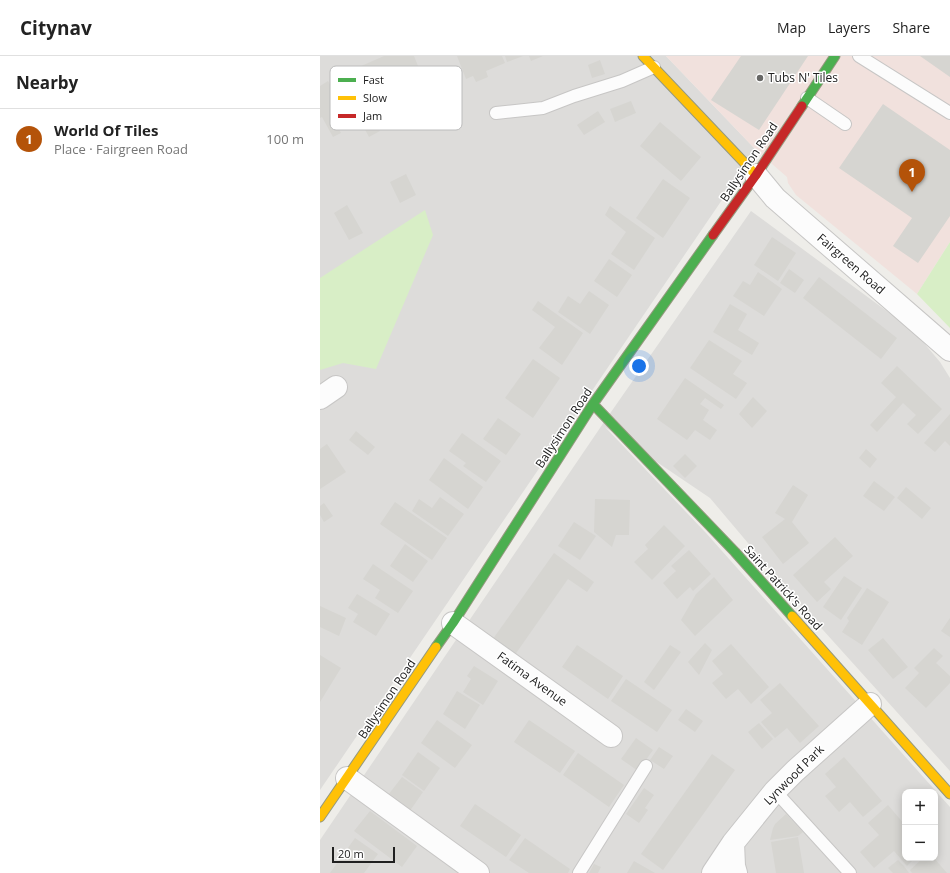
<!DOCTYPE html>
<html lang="en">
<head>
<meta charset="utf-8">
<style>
  :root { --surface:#fff; --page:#f2f2f2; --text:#222; --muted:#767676; --line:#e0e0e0; --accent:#b45309 }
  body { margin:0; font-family:"Open Sans",sans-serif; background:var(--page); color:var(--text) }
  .controls { position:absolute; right:12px; bottom:12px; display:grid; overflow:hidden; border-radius:8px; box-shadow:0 2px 10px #0003 }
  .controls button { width:36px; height:36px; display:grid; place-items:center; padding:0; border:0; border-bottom:1px solid var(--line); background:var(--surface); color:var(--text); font:20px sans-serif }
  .scale { position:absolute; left:12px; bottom:10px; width:63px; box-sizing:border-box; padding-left:4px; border:2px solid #202020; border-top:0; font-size:11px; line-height:14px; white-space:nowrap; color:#202020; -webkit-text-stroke:3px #fff; paint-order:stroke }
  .you { position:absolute; left:319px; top:310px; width:14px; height:14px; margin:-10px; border:3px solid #fff; border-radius:50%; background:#1a73e8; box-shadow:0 0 0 6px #1a73e833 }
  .badge { display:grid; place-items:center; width:26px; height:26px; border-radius:50%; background:var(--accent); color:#fff; font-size:13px; font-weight:700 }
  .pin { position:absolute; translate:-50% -33px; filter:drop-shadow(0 1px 2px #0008) }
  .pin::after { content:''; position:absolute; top:21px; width:14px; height:12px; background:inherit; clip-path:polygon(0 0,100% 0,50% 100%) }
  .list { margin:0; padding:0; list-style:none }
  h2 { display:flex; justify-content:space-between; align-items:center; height:52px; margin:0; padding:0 16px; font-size:17px }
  h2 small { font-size:13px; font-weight:400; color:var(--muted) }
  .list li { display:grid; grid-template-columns:26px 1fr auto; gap:12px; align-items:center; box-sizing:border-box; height:60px; padding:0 16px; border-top:1px solid var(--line) }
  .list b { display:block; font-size:15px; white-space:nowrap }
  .list p { margin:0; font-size:13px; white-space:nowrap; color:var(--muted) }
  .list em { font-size:13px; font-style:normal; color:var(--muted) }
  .map { position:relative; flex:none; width:630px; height:817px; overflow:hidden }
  header { display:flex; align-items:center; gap:24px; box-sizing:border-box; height:56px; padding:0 20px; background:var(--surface); border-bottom:1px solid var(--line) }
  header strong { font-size:19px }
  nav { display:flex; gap:22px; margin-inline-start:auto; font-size:14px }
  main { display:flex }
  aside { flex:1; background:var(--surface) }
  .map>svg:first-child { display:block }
  .residential { fill:#dddcda; fill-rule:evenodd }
  .commercial { fill:#f1e1dd }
  .grass { fill:#d8eec6 }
  .building { fill:#d6d5d1 }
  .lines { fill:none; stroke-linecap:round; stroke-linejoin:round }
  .lane-casing { stroke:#c7c6c5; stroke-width:14 }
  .street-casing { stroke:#c7c6c5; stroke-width:24 }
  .fast-casing { stroke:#95997f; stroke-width:11 }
  .slow-casing { stroke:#95997f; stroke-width:11 }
  .jam-casing { stroke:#95997f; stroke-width:11 }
  .lane { stroke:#fcfcfc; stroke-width:12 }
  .street { stroke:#fcfcfc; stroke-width:22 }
  .fast { stroke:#4caf50; stroke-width:9 }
  .slow { stroke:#ffc107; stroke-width:9 }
  .jam { stroke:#c62828; stroke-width:9 }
  .poi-dot { fill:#686866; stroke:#fff; stroke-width:1.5 }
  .labels { text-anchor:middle; stroke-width:3; stroke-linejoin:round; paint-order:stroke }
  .poi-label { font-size:12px; fill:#202020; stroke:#fff; text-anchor:start }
  .street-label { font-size:12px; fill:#202020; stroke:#fff }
  .key { fill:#fff; stroke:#bcbcbc; stroke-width:1 }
  .key-label { font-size:11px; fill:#202020 }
</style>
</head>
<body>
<header>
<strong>Citynav</strong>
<nav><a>Map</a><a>Layers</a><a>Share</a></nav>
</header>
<main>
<aside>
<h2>Nearby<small></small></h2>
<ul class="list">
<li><span class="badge">1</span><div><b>World Of Tiles</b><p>Place · Fairgreen Road</p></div><em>100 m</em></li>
</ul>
</aside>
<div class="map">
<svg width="630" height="817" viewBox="0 0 630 817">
  <rect width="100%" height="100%" fill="#eeede9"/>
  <!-- residential -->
  <path class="residential" d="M 0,0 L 346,0 L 436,94 L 0,734 Z
    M 431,155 L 587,270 L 598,280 L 620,306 L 630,322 L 630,715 L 476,544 L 390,442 L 285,371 L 386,477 L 630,751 L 630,817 L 0,817 L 0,784 L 282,369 ZM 585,736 L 615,736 L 615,802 L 585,802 Z"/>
  <!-- commercial -->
  <path class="commercial" d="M 346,0 L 630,0 L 630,186 L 597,238 L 476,139 L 468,127 L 467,121 L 436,94 Z"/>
  <!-- grass -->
  <path class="grass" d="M 105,154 L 113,179 L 56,313 L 23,307 L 0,314 L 0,222 Z
    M 630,186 L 630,272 L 597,238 Z"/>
  <!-- building -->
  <path class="building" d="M 64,0 L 94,0 L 100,15 L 33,43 L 23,18 Z
    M 137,0 L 182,0 L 185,7 L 166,15 L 168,21 L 156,26 L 153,20 L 146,23 Z
    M 185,0 L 203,0 L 187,6 Z
    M 209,0 L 223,0 L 211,5 Z
    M 421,0 L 488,0 L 439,74 L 391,44 Z
    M 600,0 L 630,0 L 630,21 Z
    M 280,4 L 285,18 L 272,22 L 268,9 Z
    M 8,25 L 22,49 L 10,56 L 21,77 L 13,81 L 2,61 L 0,62 L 0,30 Z
    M 311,45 L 316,57 L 295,66 L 290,53 Z
    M 563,48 L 630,94 L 630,160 L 598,207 L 573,190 L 592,162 L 519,112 Z
    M 45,49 L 60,75 L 49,81 L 35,55 Z
    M 278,55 L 285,66 L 264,79 L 257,69 Z
    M 340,66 L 381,101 L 361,125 L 320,90 Z
    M 86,118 L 96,139 L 80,147 L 70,126 Z
    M 343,123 L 370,142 L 343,182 L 316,162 Z
    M 27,149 L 43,177 L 29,184 L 14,157 Z
    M 290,150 L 335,182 L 314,214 L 291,198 L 306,176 L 285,159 Z
    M 452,181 L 476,197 L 458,225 L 434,209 Z
    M 289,203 L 312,219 L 297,241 L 274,225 Z
    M 469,213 L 484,224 L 475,237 L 460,227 Z
    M 438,216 L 462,233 L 444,260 L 413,240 L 423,225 L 430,229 Z
    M 499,221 L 577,282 L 561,303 L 483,242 Z
    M 269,235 L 289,249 L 270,278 L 238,256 L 248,240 L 260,248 Z
    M 218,245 L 263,277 L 242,309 L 219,292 L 235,271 L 212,254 Z
    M 410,248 L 427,258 L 418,274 L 439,287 L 432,299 L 393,276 Z
    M 389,284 L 422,305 L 413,318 L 427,327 L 416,343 L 370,312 Z
    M 213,303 L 240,322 L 213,362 L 185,342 Z
    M 577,310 L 622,353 L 598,378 L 587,368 L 596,359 L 583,347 L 557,376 L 550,369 L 576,341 L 561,327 Z
    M 365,322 L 404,349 L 401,353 L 385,342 L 380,348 L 389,354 L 383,364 L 397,374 L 390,384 L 375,374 L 367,384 L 337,363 Z
    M 433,341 L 447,355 L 432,372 L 419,358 Z
    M 630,358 L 630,390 L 625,385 L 615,396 L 604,387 Z
    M 178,362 L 201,378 L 186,399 L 163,383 Z
    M 36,375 L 55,391 L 48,399 L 29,384 Z
    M 142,377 L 181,405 L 166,426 L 143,410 L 146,407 L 129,395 Z
    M 7,388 L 26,416 L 0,433 L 0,393 Z
    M 546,393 L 557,403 L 550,412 L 539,402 Z
    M 365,398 L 377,410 L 365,422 L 353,410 Z
    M 124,402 L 163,431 L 148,453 L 109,424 Z
    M 554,425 L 575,441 L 564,455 L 543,440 Z
    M 473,429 L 488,439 L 472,466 L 489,487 L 463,508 L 442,481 L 465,463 L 455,457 Z
    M 586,431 L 611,452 L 602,463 L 577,442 Z
    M 120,441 L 144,458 L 128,480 L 92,455 L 99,443 L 112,452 Z
    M 275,443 L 310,444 L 309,479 L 296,479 L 292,491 L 274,476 Z
    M 75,446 L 127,482 L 112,504 L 60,468 Z
    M 4,447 L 13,460 L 4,466 L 0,459 L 0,450 Z
    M 254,466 L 276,480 L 260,504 L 238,490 Z
    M 344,469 L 365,490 L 332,524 L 314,506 L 328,493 L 325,489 Z
    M 515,481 L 533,500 L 504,526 L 511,533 L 497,546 L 473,519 Z
    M 85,488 L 108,505 L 93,526 L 70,510 Z
    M 369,494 L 391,518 L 373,535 L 370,531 L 357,543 L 343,527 L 356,515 L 351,510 Z
    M 234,497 L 274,526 L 267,536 L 248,523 L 192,603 L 170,587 Z
    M 53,508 L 93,535 L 78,557 L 55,542 L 60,534 L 43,523 Z
    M 524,520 L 542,532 L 521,564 L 503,551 Z
    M 394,521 L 413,544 L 375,580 L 361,564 L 376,538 Z
    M 547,532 L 569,546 L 542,589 L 522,576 L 529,565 L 527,562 Z
    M 37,538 L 70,558 L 56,580 L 33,566 L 38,558 L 28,552 Z
    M 0,550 L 26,562 L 19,580 L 0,571 Z
    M 630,562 L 630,581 L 621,575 Z
    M 563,582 L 588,611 L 573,623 L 548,594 Z
    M 385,587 L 392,594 L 379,619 L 368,606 Z
    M 411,588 L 449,631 L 431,648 L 418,633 L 406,643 L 392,627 L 403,618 L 392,605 Z
    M 257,589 L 303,620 L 288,643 L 242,611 Z
    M 350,589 L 361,596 L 334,634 L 324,626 Z
    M 614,592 L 623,600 L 616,607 L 630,620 L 630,627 L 606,652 L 585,632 L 599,617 L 594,612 Z
    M 0,599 L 21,612 L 0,646 Z
    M 154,610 L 178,625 L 163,649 L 143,636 L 151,623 L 147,620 Z
    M 306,623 L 352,654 L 337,676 L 291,645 Z
    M 460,627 L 499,670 L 480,687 L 467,672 L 455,682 L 441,666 L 452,657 L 440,644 Z
    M 137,635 L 160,649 L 145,673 L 123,658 Z
    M 366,653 L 383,665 L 375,676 L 358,664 Z
    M 117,664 L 152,689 L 135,712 L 101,687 Z
    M 209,664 L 255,695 L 240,717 L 194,686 Z
    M 439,667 L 453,683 L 442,693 L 428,676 Z
    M 316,682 L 333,694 L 318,715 L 301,703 Z
    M 339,691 L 353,700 L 344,713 L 330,704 Z
    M 98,696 L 120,712 L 104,735 L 82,719 Z
    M 258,697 L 304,729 L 289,751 L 243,719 Z
    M 392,698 L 415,714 L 343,814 L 321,798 Z
    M 524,701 L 562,745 L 543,761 L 530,746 L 519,756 L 505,740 L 516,731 L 505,718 Z
    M 82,721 L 103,736 L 87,759 L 65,743 Z
    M 324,732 L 334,739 L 325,752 L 328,754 L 319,767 L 306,758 Z
    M 155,748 L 201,779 L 186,801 L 140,770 Z
    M 568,749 L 585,769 L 585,802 L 595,802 L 587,810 L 574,795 L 554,812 L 540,796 L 559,779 L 548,767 Z
    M 50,755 L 97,790 L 82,811 L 34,775 Z
    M 466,758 L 483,776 L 478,780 L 450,784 L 453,772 L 455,768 Z
    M 478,781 L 484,817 L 456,817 L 451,786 Z
    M 35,782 L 58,798 L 44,817 L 10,817 Z
    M 205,782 L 250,813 L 248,817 L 209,817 L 189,804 Z
    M 603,802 L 614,802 L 627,817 L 592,817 L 590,814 Z
    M 578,804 L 584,810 L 589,817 L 573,817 L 568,812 Z
    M 314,805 L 335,817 L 307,817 Z
    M 274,808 L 281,811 L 278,817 L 269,817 Z"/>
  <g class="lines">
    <!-- lane casing -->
    <g class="lane-casing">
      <path id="lane" d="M 539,0 L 630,57
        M 487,42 L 525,68
        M 176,57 L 223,52 L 254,40 L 302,25 L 334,11
        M 455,735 L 530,817
        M 259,817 L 326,710"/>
    </g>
    <!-- street casing -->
    <g class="street-casing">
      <path id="street" d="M 436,119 L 455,142 L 630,294
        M 0,342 L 16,331
        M 133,567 L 291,680
        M 27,722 L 158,817
        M 413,787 L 414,810 L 416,817
        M 393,817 L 413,787 L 455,735 L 475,715 L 550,648"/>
    </g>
    <!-- fast casing -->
    <g class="fast-casing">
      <path id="fast" d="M 482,50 L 515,0
        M 273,348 L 415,496 L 472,560
        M 116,591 L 133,567 L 273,348 L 393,179"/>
    </g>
    <!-- slow casing -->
    <g class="slow-casing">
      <path id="slow" d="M 323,0 L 436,119
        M 472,560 L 630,738
        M 0,761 L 116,591"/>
    </g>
    <!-- jam casing -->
    <g class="jam-casing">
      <path id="jam" d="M 393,179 L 436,119 L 482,50"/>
    </g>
    <!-- lane -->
    <use href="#lane" class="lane"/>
    <!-- street -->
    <use href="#street" class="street"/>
    <!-- fast -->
    <use href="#fast" class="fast"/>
    <!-- slow -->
    <use href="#slow" class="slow"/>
    <!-- jam -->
    <use href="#jam" class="jam"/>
  </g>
  <!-- markers -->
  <circle class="poi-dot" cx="440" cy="22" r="4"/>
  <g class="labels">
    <!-- poi labels -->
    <g class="poi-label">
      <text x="448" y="26">Tubs N' Tiles</text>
    </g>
    <!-- street labels -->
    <g class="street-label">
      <text transform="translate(429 106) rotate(-56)" y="4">Ballysimon Road</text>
      <text transform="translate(531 208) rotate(41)" y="4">Fairgreen Road</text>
      <text transform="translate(244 372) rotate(-57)" y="4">Ballysimon Road</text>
      <text transform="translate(463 532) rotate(48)" y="4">Saint Patrick's Road</text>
      <text transform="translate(212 623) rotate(36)" y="4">Fatima Avenue</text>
      <text transform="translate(67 643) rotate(-56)" y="4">Ballysimon Road</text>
      <text transform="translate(474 719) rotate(-45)" y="4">Lynwood Park</text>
    </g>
  </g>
  <!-- legend -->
  <rect x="10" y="10" width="132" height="64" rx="6" class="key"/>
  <rect x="18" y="22" width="18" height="4" fill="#4caf50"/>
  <rect x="18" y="40" width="18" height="4" fill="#ffc107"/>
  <rect x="18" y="58" width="18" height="4" fill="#c62828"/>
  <g class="key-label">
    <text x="43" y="28">Fast</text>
    <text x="43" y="46">Slow</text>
    <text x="43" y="64">Jam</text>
  </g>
</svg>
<div class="controls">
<button>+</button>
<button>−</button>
</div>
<div class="scale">20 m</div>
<div class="you"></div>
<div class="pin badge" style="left:592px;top:136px">1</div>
</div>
</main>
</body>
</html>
